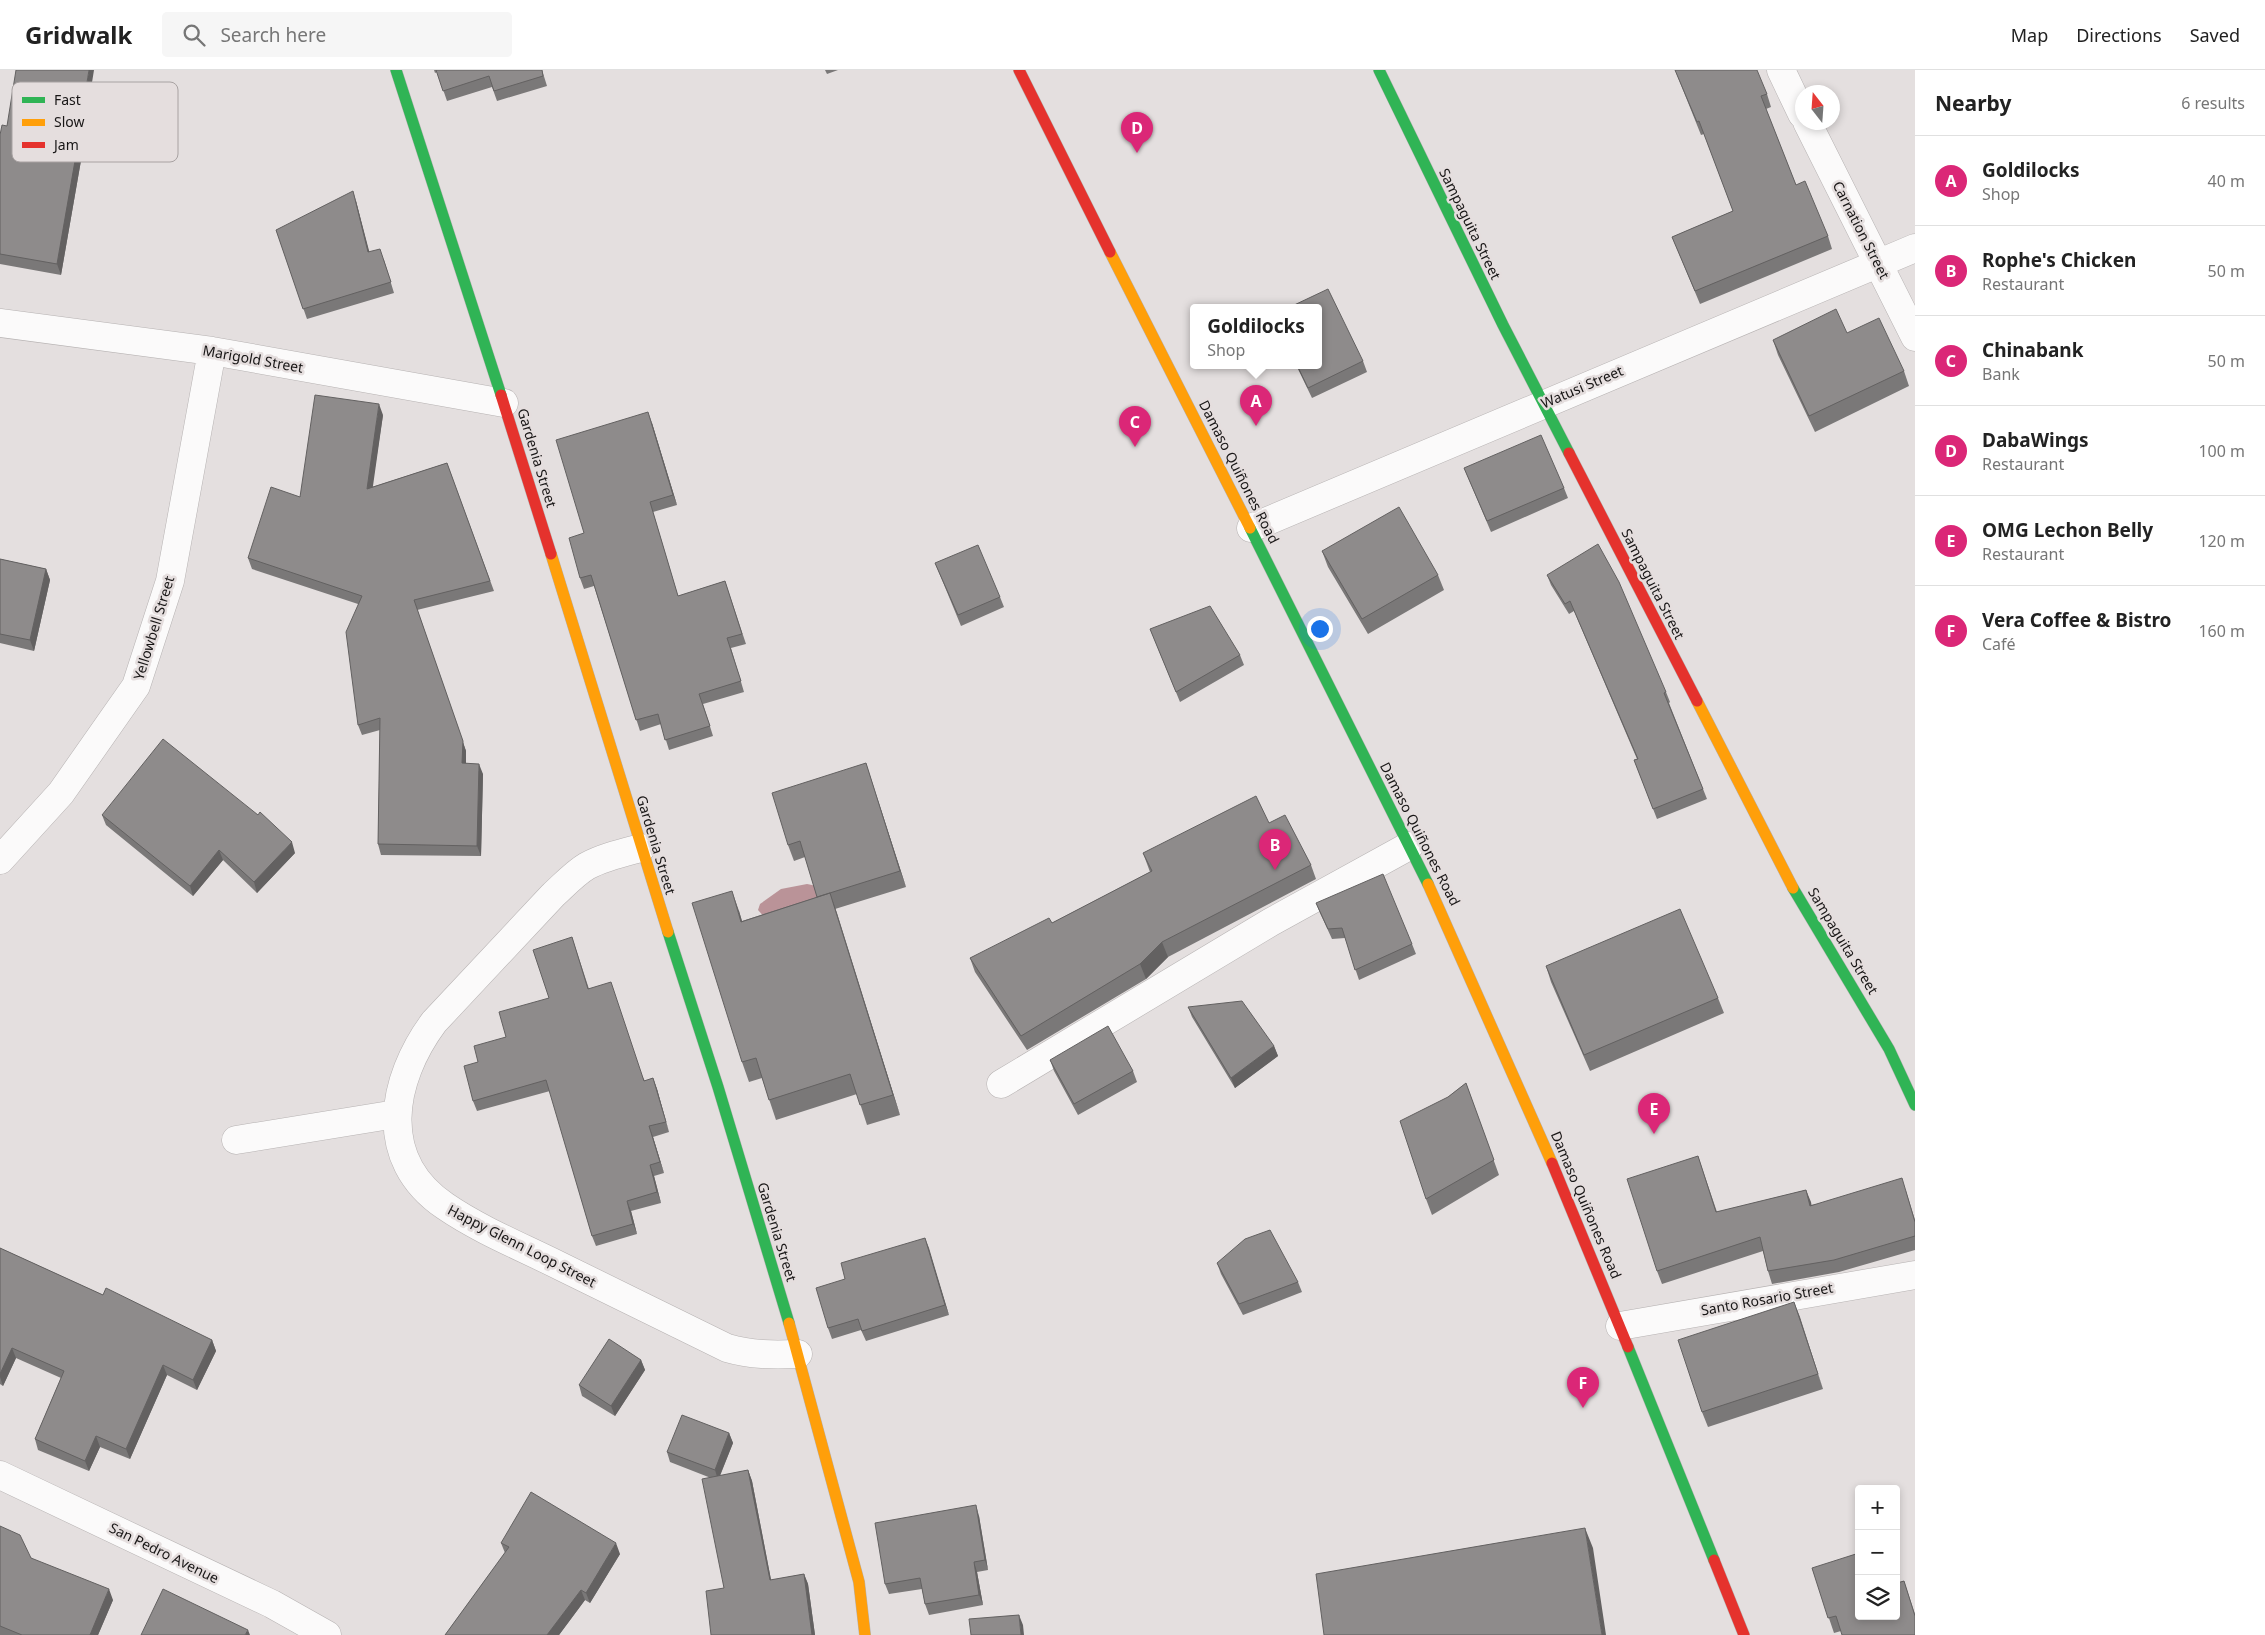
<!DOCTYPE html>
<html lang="en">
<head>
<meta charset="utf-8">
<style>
  :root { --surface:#fff; --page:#f6f6f6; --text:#222; --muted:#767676; --line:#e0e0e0; --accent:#db2777 }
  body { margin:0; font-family:"Noto Sans",sans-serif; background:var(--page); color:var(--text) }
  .controls { position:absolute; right:15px; bottom:15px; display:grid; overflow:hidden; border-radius:5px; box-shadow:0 2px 8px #0003 }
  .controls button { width:45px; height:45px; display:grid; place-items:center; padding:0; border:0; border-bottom:1px solid var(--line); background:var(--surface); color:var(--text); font:25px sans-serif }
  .compass { position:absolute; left:1795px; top:15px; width:45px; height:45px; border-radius:50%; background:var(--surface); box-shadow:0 2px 8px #0003; rotate:343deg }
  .you { position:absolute; left:1319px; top:558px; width:18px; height:18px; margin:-12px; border:4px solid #fff; border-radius:50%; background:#1a73e8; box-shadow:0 0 0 8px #1a73e833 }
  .badge { display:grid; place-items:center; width:32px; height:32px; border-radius:50%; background:var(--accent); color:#fff; font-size:16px; font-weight:700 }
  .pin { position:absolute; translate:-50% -41px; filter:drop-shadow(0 1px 2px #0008) }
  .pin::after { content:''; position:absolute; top:26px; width:18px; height:15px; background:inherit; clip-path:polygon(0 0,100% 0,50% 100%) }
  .popup { position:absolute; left:1190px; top:234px; width:132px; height:65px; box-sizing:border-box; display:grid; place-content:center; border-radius:5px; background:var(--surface); filter:drop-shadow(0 1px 4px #0005); font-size:16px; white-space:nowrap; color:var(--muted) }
  .popup b { font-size:19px; color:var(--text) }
  .popup::after { content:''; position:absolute; left:50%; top:100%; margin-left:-10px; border:10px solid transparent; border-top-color:var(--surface) }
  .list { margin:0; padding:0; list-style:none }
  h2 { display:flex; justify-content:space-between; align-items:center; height:65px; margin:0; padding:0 20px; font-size:21px }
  h2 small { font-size:16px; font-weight:400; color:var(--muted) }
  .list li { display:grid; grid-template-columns:32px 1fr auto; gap:15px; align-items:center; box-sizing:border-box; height:90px; padding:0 20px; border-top:1px solid var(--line) }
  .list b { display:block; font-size:19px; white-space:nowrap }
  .list p { margin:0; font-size:16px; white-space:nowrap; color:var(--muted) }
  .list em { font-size:16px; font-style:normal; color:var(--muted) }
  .icon { flex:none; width:28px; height:28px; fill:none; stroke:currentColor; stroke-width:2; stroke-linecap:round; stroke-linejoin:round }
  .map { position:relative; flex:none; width:1915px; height:1565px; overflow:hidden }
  header { display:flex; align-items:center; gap:30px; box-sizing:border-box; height:70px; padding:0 25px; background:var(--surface); border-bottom:1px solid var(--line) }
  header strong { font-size:24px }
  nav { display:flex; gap:28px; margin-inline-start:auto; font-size:18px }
  .search { width:350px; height:45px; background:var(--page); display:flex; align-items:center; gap:12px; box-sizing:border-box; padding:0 18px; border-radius:5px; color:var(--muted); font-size:19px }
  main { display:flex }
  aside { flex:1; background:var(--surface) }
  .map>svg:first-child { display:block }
  .water { fill:#ba9398 }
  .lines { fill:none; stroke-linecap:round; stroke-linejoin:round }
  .street-casing { stroke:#b6b2b2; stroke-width:29 }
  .fast-casing { stroke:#b6b2b2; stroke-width:12 }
  .slow-casing { stroke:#b6b2b2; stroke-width:12 }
  .jam-casing { stroke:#b6b2b2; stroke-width:12 }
  .street { stroke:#fbfafa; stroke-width:28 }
  .fast { stroke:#30b455; stroke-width:11 }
  .slow { stroke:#ff9f0a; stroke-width:11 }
  .jam { stroke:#e5322d; stroke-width:11 }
  .wall { fill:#7a7878 }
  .shaded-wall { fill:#636161 }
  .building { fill:#8e8b8b; stroke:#636161 }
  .labels { text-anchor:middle; stroke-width:5; stroke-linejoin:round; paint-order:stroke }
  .street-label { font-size:14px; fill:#181616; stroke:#e5dede }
  .key { fill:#e5dede; stroke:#a8a2a2; stroke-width:1 }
  .key-label { font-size:14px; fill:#181616 }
</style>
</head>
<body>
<header>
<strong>Gridwalk</strong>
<div class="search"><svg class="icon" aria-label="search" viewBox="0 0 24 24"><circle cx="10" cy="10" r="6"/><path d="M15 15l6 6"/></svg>Search here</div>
<nav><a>Map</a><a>Directions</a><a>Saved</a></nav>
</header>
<main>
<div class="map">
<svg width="1915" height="1565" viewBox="0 0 1915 1565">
  <rect width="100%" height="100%" fill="#e4dfdf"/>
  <!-- water -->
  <path class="water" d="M 807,814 L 817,816 L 824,831 L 765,848 L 758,840 L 760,834 L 781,819 Z"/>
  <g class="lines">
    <!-- street casing -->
    <g class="street-casing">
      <path id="street" d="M 1781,0 L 1802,44
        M 1807,52 L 1915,267
        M 0,253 L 212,281 L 504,333
        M 1251,458 L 1915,178
        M 641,778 C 622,783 604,787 587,796 C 575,803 564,815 553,825 L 434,952 C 391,1010 376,1089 445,1136 C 480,1160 522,1177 560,1196 C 616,1223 671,1251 727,1278 C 751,1285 773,1285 798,1284
        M 0,790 L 61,723 L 136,616 L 170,511 L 212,281
        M 1001,1014 L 1271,852 L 1409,776
        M 236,1070 L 396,1044
        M 1620,1256 L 1915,1205
        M 0,1405 L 272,1534 L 327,1565"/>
    </g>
    <!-- fast casing -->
    <g class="fast-casing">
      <path id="fast" d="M 396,0 L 501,325
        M 1379,0 L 1503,255 L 1569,383
        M 1250,458 L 1428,814
        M 1793,818 L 1889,979 L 1915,1035
        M 668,862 L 718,1017 L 789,1253
        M 1628,1277 L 1714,1490"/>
    </g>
    <!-- slow casing -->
    <g class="slow-casing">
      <path id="slow" d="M 1110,182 L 1250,458
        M 551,484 L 668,862
        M 1697,631 L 1793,818
        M 1428,814 L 1552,1093
        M 789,1253 L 859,1512 L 865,1565"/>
    </g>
    <!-- jam casing -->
    <g class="jam-casing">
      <path id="jam" d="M 1019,0 L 1110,182
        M 501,325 L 551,484
        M 1569,383 L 1697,631
        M 1552,1093 L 1628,1277
        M 1714,1490 L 1744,1565"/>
    </g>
    <!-- street -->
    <use href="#street" class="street"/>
    <!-- fast -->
    <use href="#fast" class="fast"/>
    <!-- slow -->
    <use href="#slow" class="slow"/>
    <!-- jam -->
    <use href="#jam" class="jam"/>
  </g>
  <!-- wall -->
  <path class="wall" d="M 434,0 L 542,0 L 547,16 L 497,31 L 492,17 L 447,31 L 437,2 L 435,3 Z
    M 825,0 L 838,0 L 827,4 Z
    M 1675,0 L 1767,24 L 1771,37 L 1766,39 L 1796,115 L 1828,166 L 1832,179 L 1700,234 L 1672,167 L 1733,141 L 1704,64 L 1701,65 Z
    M 0,65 L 82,75 L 83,79 L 61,205 L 0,194 Z
    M 356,131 L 369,182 L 384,190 L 394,223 L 307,249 L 276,160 Z
    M 1847,263 L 1904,301 L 1909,316 L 1815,362 L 1778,285 L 1773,270 Z
    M 1363,291 L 1367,302 L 1312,328 L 1296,295 L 1318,295 Z
    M 383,345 L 372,417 L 447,393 L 494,521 L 417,540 L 466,681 L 466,693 L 483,704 L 481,786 L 381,785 L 378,774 L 380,660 L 362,665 L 358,655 L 358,534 L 252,499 L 248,488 L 300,427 Z
    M 652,353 L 677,435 L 653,442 L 678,526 L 725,511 L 746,574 L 731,578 L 744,622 L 703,634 L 713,666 L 669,680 L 661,654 L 640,661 L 594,516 L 584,519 L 580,508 L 584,463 Z
    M 1464,398 L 1564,418 L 1568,428 L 1491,462 Z
    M 1322,481 L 1438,505 L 1444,520 L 1368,564 L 1328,497 Z
    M 0,489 L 46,499 L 50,510 L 34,581 L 0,573 Z
    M 935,493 L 1000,527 L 1004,537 L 961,556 Z
    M 1547,505 L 1666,622 L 1670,632 L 1669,633 L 1707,729 L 1657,749 L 1634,690 L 1637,689 L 1574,541 L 1569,544 L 1551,515 Z
    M 1150,559 L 1240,585 L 1244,595 L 1180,632 Z
    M 866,693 L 906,817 L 835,839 L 900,1045 L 867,1055 L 857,1024 L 776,1050 L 762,1008 L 749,1012 L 742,992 L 739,841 L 742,851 L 817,827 L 805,787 L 794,791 L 788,775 Z
    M 102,745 L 295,783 L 257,823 L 223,790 L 193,826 L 106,755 Z
    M 1269,753 L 1311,795 L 1316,809 L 1168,887 L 1146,909 L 1027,980 L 975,902 L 970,888 L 1052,853 L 1150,802 L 1143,783 Z
    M 1316,833 L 1412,874 L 1416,884 L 1359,910 L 1345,868 L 1332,869 L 1320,843 Z
    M 572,867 L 589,919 L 645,1011 L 653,1008 L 657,1019 L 669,1062 L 653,1067 L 664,1103 L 654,1106 L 661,1133 L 631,1141 L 637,1164 L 596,1176 L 592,1166 L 550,1021 L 477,1041 L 473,1031 L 478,992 L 549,928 Z
    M 1546,896 L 1718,928 L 1724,943 L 1590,1001 L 1551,912 Z
    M 1188,937 L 1274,976 L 1278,986 L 1235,1018 L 1192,947 Z
    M 1050,990 L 1133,1001 L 1137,1012 L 1078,1045 L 1054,1001 Z
    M 1466,1013 L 1499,1105 L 1432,1145 L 1426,1129 L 1448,1027 Z
    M 1698,1086 L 1717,1142 L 1806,1120 L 1811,1135 L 1906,1121 L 1915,1150 L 1915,1180 L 1839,1202 L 1772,1214 L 1768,1201 L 1763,1181 L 1662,1214 L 1657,1201 Z
    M 925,1168 L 949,1245 L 866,1271 L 861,1260 L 832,1269 L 828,1258 L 845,1209 Z
    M 0,1178 L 103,1225 L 212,1270 L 216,1281 L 197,1320 L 167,1305 L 130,1389 L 100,1377 L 89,1401 L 38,1380 L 35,1369 L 61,1308 L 16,1288 L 3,1316 L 0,1314 Z
    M 1217,1193 L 1298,1212 L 1302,1222 L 1243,1245 L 1221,1204 Z
    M 1794,1232 L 1823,1319 L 1708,1357 L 1702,1342 Z
    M 641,1290 L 645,1300 L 615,1346 L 582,1326 L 579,1315 Z
    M 729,1363 L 733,1373 L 720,1406 L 748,1400 L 752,1411 L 771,1510 L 804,1504 L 808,1514 L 815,1565 L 711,1565 L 724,1518 L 711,1408 L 670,1392 L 667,1382 Z
    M 979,1446 L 988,1500 L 977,1502 L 983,1535 L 929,1545 L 925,1534 L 922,1519 L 889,1524 L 885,1514 Z
    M 0,1456 L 31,1488 L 113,1530 L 98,1565 L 0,1565 Z
    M 501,1473 L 620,1484 L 590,1533 L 585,1530 L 559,1565 L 445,1565 L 505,1483 Z
    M 1812,1498 L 1896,1546 L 1896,1507 L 1898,1513 L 1904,1511 L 1915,1544 L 1915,1565 L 1841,1561 L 1834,1563 Z"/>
  <!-- shaded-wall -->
  <path class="shaded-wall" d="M 89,0 L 94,0 L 82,75 L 83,79 L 61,205 L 57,194 Z
    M 353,121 L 356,131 L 372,192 L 368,182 Z
    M 379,334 L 383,345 L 371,430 L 367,419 Z
    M 648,342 L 652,353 L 677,435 L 673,425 Z
    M 46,499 L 50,510 L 34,581 L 30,570 Z
    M 414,530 L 466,681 L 466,704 L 462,693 Z
    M 866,693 L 871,709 L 906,817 L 900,801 Z
    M 479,694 L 483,704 L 481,786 L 477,776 Z
    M 292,772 L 295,783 L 257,823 L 254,812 Z
    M 219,780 L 223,790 L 193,826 L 190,816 Z
    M 732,821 L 739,841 L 748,872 L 741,852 Z
    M 830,823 L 837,843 L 900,1045 L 893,1025 Z
    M 1162,872 L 1168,887 L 1146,909 L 1140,894 Z
    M 1274,976 L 1278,986 L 1235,1018 L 1231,1008 Z
    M 653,1008 L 657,1019 L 669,1062 L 666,1052 Z
    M 649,1056 L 653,1067 L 664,1103 L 660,1092 Z
    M 650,1095 L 654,1106 L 661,1133 L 657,1122 Z
    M 1806,1120 L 1811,1132 L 1814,1149 L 1810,1136 Z
    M 627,1131 L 631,1141 L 637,1164 L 633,1154 Z
    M 925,1168 L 929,1178 L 949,1245 L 945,1235 Z
    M 1794,1232 L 1800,1247 L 1823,1319 Z
    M 212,1270 L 216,1281 L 197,1320 L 193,1310 Z
    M 12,1278 L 16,1288 L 3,1316 L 0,1307 L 0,1304 Z
    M 641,1290 L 645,1300 L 615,1346 L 611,1336 Z
    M 163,1295 L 167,1305 L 130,1389 L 126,1379 Z
    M 729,1363 L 733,1373 L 718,1410 L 715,1400 Z
    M 96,1366 L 100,1377 L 89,1401 L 85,1391 Z
    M 748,1400 L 752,1411 L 773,1520 L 770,1510 Z
    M 976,1435 L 979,1446 L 988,1500 L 985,1490 Z
    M 1585,1458 L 1593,1478 L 1606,1565 L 1602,1565 Z
    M 616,1473 L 620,1484 L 590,1533 L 586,1523 Z
    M 974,1492 L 977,1502 L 983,1535 L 979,1525 Z
    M 804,1504 L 808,1514 L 815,1565 L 812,1565 Z
    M 109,1519 L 113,1530 L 98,1565 L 90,1565 Z
    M 581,1520 L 585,1530 L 559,1565 L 547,1565 Z
    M 1019,1545 L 1023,1555 L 1024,1565 L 1021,1565 Z
    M 248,1560 L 250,1565 L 245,1565 Z"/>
  <!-- building -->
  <path class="building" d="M 16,0 L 89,0 L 78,68 L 79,68 L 57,194 L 0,184 L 0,65 L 2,55 L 7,56 Z
    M 436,0 L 542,0 L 543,6 L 494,21 L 489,6 L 443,21 Z
    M 1675,0 L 1757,0 L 1767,24 L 1761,26 L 1796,115 L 1805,111 L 1828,166 L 1695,221 L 1672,167 L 1733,141 L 1699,51 L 1697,52 Z
    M 353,121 L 368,182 L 380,179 L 391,212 L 303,239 L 276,160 Z
    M 1328,219 L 1363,291 L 1308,318 L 1297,295 L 1318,295 L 1318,237 L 1290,237 Z
    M 1836,239 L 1847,263 L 1879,248 L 1904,301 L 1809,346 L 1773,270 Z
    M 315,325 L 379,334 L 367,419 L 447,393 L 490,511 L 414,530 L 463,671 L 462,693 L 479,694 L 477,776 L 378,774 L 380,648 L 358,655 L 346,562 L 362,526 L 248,488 L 271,417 L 300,427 Z
    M 648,342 L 673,425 L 650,432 L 678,526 L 725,511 L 742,564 L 727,568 L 741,611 L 699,624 L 710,656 L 665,670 L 658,644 L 636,650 L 591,505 L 580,508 L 569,468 L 584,463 L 556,370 Z
    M 1541,365 L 1564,418 L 1487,451 L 1464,398 Z
    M 1399,437 L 1438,505 L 1362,549 L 1322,481 Z
    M 1598,474 L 1619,512 L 1666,622 L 1664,623 L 1703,719 L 1653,739 L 1634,690 L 1638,689 L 1570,531 L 1565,534 L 1547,505 Z
    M 978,475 L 1000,527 L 958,545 L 935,493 Z
    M 0,489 L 46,499 L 30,570 L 0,564 Z
    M 1210,536 L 1240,585 L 1176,622 L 1150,559 Z
    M 163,669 L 258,745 L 260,742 L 292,772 L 254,812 L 219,780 L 190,816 L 102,745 Z
    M 866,693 L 900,801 L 817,827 L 800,771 L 788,775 L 772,723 Z
    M 1256,726 L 1269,753 L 1285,745 L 1311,795 L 1162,872 L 1140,894 L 1021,966 L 970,888 L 1049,848 L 1052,853 L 1152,801 L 1143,783 Z
    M 1383,804 L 1412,874 L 1355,900 L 1342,858 L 1328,859 L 1316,833 Z
    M 732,821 L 741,852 L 830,823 L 893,1025 L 860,1035 L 850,1004 L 769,1030 L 756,988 L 742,992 L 692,833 Z
    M 1680,839 L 1718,928 L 1584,985 L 1546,896 Z
    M 572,867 L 588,919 L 611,912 L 644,1011 L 653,1008 L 666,1052 L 649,1056 L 660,1092 L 650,1095 L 657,1122 L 627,1131 L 633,1154 L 592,1166 L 546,1010 L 473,1031 L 464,996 L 478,992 L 474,976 L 506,967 L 499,942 L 549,928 L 533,880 Z
    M 1242,931 L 1274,976 L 1231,1008 L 1188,937 Z
    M 1108,956 L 1133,1001 L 1074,1034 L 1050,990 Z
    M 1466,1013 L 1494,1090 L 1426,1129 L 1400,1051 L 1448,1027 Z
    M 1698,1086 L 1716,1142 L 1806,1120 L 1810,1136 L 1902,1108 L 1915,1152 L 1915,1166 L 1834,1190 L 1768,1201 L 1760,1167 L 1657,1201 L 1627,1109 Z
    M 1270,1160 L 1298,1212 L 1239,1234 L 1217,1193 L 1245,1169 Z
    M 925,1168 L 945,1235 L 862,1261 L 858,1249 L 828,1258 L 816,1218 L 845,1209 L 841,1193 Z
    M 0,1178 L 103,1225 L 106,1218 L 212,1270 L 193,1310 L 163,1295 L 126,1379 L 96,1366 L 85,1391 L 35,1369 L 64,1301 L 12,1278 L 0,1304 Z
    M 1794,1232 L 1818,1304 L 1702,1342 L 1678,1270 Z
    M 609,1269 L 641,1290 L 611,1336 L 579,1315 Z
    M 682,1345 L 729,1363 L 715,1400 L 667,1382 Z
    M 748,1400 L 770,1510 L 804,1504 L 812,1565 L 711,1565 L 706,1521 L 724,1518 L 702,1409 Z
    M 531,1422 L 616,1473 L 586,1523 L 581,1520 L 547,1565 L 445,1565 L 509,1477 L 501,1473 Z
    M 976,1435 L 985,1490 L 974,1492 L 979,1525 L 925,1534 L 920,1508 L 885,1514 L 875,1453 Z
    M 0,1456 L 20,1465 L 31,1488 L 109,1519 L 90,1565 L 22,1565 L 0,1556 Z
    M 1585,1458 L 1602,1565 L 1324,1565 L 1316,1504 Z
    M 1859,1483 L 1859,1546 L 1896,1546 L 1896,1510 L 1897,1513 L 1904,1511 L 1915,1546 L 1915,1565 L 1842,1565 L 1836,1546 L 1828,1548 L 1812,1498 Z
    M 163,1519 L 248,1560 L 245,1565 L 141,1565 Z
    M 1019,1545 L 1021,1565 L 971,1565 L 969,1549 Z"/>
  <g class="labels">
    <!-- street labels -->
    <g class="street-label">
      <text transform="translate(1470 154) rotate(64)" y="5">Sampaguita Street</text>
      <text transform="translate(1861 160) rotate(63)" y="5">Carnation Street</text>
      <text transform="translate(253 289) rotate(10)" y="5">Marigold Street</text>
      <text transform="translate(1582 317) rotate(-23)" y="5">Watusi Street</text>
      <text transform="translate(537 388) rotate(73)" y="5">Gardenia Street</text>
      <text transform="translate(1239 402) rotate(63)" y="5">Damaso Quiñones Road</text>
      <text transform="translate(1653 514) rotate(63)" y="5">Sampaguita Street</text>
      <text transform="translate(154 558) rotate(-73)" y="5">Yellowbell Street</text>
      <text transform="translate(1420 764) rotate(63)" y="5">Damaso Quiñones Road</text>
      <text transform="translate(656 775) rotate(73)" y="5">Gardenia Street</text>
      <text transform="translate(1843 871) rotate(59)" y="5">Sampaguita Street</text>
      <text transform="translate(1586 1135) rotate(67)" y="5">Damaso Quiñones Road</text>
      <text transform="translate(777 1162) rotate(73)" y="5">Gardenia Street</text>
      <text transform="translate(522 1176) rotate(27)" y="5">Happy Glenn Loop Street</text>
      <text transform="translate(1767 1229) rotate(-10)" y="5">Santo Rosario Street</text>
      <text transform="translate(164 1483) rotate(26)" y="5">San Pedro Avenue</text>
    </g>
  </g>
  <!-- legend -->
  <rect x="12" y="12" width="166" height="80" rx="8" class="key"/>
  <rect x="22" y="27" width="23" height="6" fill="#30b455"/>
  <rect x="22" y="49" width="23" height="7" fill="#ff9f0a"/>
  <rect x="22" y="72" width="23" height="6" fill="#e5322d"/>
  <g class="key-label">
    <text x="54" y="35">Fast</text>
    <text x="54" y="57">Slow</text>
    <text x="54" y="80">Jam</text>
  </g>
</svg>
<div class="controls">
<button>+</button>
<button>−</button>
<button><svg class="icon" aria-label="layers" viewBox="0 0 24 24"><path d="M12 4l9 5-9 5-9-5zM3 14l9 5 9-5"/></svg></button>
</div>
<svg class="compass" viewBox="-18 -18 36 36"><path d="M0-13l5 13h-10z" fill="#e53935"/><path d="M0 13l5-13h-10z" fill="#767676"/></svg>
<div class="you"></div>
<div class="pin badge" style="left:1256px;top:356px">A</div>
<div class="popup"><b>Goldilocks</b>Shop</div>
<div class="pin badge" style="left:1275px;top:800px">B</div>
<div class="pin badge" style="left:1135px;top:377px">C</div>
<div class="pin badge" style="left:1137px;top:83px">D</div>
<div class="pin badge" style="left:1654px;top:1064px">E</div>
<div class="pin badge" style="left:1583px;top:1338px">F</div>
</div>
<aside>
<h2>Nearby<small>6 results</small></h2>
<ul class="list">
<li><span class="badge">A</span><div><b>Goldilocks</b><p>Shop</p></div><em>40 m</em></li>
<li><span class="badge">B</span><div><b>Rophe's Chicken</b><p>Restaurant</p></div><em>50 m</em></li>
<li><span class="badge">C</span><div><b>Chinabank</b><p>Bank</p></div><em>50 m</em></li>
<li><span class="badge">D</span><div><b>DabaWings</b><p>Restaurant</p></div><em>100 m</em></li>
<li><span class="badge">E</span><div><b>OMG Lechon Belly</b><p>Restaurant</p></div><em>120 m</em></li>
<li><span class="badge">F</span><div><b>Vera Coffee &amp; Bistro</b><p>Café</p></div><em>160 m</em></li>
</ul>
</aside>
</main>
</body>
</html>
